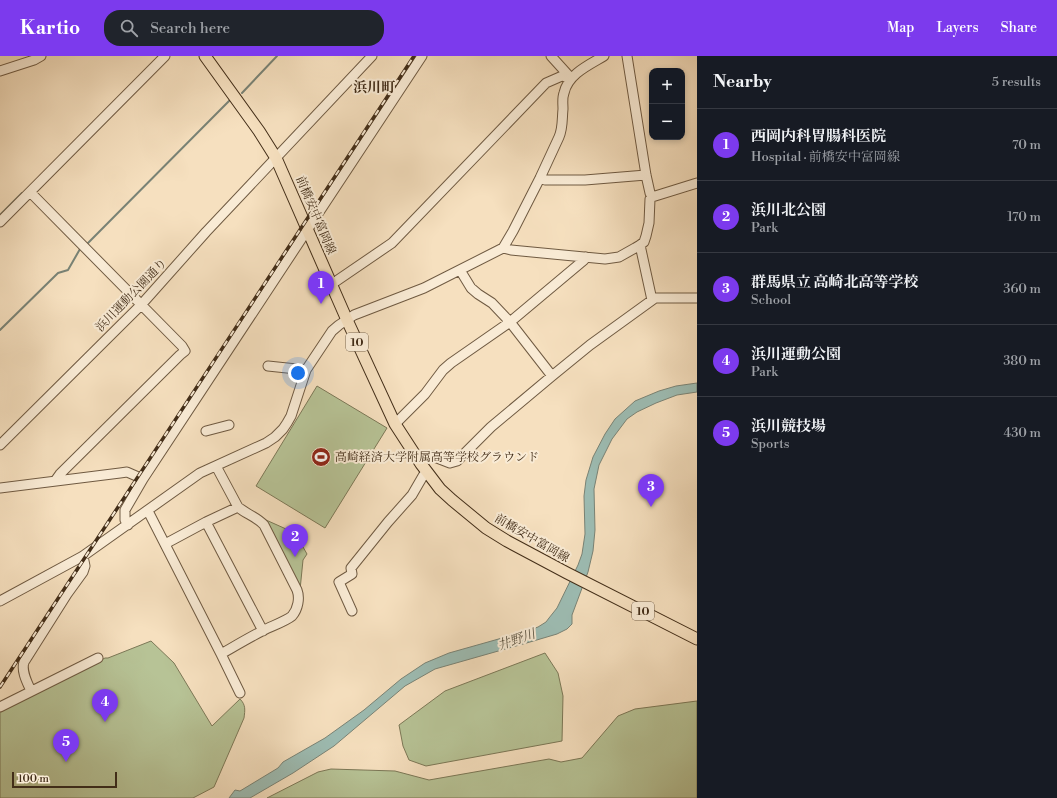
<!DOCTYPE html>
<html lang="en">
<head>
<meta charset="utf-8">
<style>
  :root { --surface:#171b24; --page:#20242c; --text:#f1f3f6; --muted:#9ea1a6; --line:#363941; --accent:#7c3aed }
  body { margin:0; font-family:"Libre Bodoni","Noto Serif JP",serif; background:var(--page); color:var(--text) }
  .controls { position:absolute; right:12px; top:12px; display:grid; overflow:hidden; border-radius:8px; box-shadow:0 2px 6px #0003 }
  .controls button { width:36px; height:36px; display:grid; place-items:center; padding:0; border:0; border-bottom:1px solid var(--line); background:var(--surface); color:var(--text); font:20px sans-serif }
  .scale { position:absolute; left:12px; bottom:10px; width:105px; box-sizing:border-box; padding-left:4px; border:2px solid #422d18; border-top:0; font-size:11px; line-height:14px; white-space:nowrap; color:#422d18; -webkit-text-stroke:3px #f9ebd5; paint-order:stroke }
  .you { position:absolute; left:298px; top:317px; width:14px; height:14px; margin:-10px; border:3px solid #fff; border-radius:50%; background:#1a73e8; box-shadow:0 0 0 6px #1a73e833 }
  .badge { display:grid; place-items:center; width:26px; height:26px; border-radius:50%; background:var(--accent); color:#fff; font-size:13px; font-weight:700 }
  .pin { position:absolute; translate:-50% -33px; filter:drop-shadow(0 1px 2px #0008) }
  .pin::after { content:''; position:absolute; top:21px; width:14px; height:12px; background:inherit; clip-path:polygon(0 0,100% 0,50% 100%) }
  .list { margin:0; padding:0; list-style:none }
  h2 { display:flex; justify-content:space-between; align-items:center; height:52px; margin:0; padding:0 16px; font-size:17px }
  h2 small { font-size:13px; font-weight:400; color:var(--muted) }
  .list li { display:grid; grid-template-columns:26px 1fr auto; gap:12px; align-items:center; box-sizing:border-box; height:72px; padding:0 16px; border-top:1px solid var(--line) }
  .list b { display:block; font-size:15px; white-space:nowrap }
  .list p { margin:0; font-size:13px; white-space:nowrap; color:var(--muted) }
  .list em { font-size:13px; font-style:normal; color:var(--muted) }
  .icon { flex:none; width:22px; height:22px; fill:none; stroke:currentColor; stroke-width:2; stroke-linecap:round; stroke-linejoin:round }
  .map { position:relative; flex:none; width:697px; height:742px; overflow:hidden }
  header { display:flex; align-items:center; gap:24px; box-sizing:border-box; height:56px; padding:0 20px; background:var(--accent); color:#fff }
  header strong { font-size:19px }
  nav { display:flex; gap:22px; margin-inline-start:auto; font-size:14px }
  .search { width:280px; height:36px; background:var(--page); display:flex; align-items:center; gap:10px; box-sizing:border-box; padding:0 14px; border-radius:16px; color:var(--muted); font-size:15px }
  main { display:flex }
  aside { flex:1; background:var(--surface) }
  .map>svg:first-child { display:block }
  .green { fill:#b7c396; stroke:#7c7857 }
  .water { fill:#9dbdb4; stroke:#798376 }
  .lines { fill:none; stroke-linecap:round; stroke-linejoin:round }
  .stream { stroke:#798376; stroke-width:2 }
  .minor-casing { stroke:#6f5a42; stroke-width:11 }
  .major-casing { stroke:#422d18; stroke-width:13 }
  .minor { stroke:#f9ebd5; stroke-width:9 }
  .major { stroke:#f6e0bf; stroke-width:11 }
  .rail-casing { stroke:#422d18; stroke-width:3.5 }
  .rail { stroke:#f9ebd5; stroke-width:2; stroke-dasharray:6; stroke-linecap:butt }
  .labels { text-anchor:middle; stroke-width:4; stroke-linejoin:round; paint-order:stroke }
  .shield { fill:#f9ebd5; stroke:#796651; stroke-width:1 }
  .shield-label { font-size:11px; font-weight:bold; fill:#422d18 }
  .street-label { font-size:12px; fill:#422d18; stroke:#f9ebd5 }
  .poi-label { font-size:12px; fill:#422d18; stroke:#f9ebd5; text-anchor:start }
  .water-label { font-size:13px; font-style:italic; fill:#59513f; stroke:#f9ebd5 }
  .quarter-label { font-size:14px; font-weight:bold; fill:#422d18; stroke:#f9ebd5 }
</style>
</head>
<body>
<header>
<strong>Kartio</strong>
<div class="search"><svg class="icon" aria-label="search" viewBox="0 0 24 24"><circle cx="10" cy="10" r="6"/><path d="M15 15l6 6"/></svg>Search here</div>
<nav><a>Map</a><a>Layers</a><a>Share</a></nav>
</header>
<main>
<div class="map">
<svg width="697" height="742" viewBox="0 0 697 742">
  <rect width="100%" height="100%" fill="#f6e0bf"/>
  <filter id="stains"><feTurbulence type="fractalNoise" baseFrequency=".005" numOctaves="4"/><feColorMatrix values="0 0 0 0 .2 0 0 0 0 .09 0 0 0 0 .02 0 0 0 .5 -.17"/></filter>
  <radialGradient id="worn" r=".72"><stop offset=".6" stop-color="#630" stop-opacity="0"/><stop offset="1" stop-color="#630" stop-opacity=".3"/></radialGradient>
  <!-- green -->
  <path class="green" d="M 317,330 L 387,372 L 325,472 L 256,430 Z
    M 266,464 L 295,477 L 307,498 L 303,504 L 300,534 Z
    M 151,585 L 174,607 L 212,670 L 240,643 C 246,649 245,654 244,662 L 214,731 L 193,742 L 0,742 L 0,654 L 105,602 L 108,602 Z
    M 545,597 L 558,617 L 563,640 L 562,685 L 426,710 L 409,704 L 403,690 L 399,669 L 445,635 Z
    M 697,645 L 697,742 L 267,742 L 318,716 L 331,713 L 395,715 L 429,724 L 549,703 L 561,706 L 582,702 L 618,660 L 635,653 Z"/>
  <!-- water -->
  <path class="water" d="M 697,327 L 697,336 L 677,339 L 656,347 L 637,356 L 627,363 L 612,383 L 599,409 L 594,433 L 595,474 L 593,495 L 588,516 L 572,559 L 572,568 L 567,573 L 557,578 L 530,586 L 435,613 L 405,630 L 334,690 L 293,717 L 250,742 L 229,742 L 235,734 L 240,735 L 278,712 L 283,706 L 325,682 L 364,654 L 401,623 L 425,607 L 449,597 L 527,575 L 538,571 L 546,566 L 549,562 L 557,552 L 578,509 L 582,498 L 585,478 L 584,440 L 586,424 L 593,401 L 605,378 L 615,363 L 635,345 L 659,335 L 676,330 Z"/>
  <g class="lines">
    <!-- stream -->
    <path class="stream" d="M 242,37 L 277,0
      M 0,159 L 22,137
      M 88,187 L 231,43
      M 0,274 L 58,217 L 68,214 L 80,193"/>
    <!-- minor casing -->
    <g class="minor-casing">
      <path id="minor" d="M 551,0 L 570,21
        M 627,0 L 646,119 L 650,137 L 652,141
        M 0,15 L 34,4 L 41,0
        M 540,122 L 545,124 L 585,124 L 646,119
        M 30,136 L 182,290 L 185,295 L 180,299 L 60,418 L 55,425
        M 0,166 L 165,0
        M 640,189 L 652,244
        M 503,192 L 511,194 L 605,203 L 619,201 L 635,192 L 640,189 L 644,186 L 646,180 L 649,167 L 650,143 L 652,141 L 697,127
        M 460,214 L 471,232 L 478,238 L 492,247 L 510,266 L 552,320
        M 332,228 L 392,187 L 546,27 L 562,20 L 571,22
        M 268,310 L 306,314
        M 395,368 L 425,338 L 443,314 L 451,307 L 510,266 L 584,204 L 586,201
        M 206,375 L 229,369
        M 0,389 L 141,249 L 206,176 L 372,0
        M 421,408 L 425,403 L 432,400 L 450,407 L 457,405 L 491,371 L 552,320 L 590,289 L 655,242 L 697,242
        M 216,410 L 238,451 C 246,458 257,461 264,469 L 297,534 C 300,542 298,553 292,560 C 286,565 272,570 264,574 C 250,581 235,590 221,598
        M 0,432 L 120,417 L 127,416 L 143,423
        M 148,455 L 221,598 L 240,637
        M 206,466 L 263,575
        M 128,469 L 125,464 L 125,454 L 143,423 L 422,0
        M 165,488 L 206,466 L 238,451
        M 0,545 L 83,500 L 200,417 L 266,387 L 275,381 L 283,373 L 287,367 L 291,360 L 306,314 L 332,275 L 339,269 L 354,259 L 424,232 L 503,192 L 513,175 L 540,122 L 559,81 C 563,72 562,62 563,53 C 563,48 562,42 564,37 C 568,18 589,9 604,0
        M 352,555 L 339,526 L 352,518 L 351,512 L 388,466 L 412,439 L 423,420 L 427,416
        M 31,635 C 27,626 21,615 24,606 L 67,538 L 83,516 L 85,510 L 83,500
        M 0,651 L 98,602"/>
    </g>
    <!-- major casing -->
    <g class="major-casing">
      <path id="major" d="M 205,0 L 259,75 L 276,102 L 347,264 L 395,368 L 421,408 L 440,433 L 452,444 L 486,472 L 507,485 L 567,517 L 697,583"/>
    </g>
    <!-- minor -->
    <use href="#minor" class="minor"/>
    <!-- major -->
    <use href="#major" class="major"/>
    <!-- rail casing -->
    <g class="rail-casing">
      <path id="rail" d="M 0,631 L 414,0"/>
    </g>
    <!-- rail -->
    <use href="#rail" class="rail"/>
  </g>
  <!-- icons -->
  <defs>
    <g id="stadium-disc" transform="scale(1)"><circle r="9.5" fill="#8f2418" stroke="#f9ebd5"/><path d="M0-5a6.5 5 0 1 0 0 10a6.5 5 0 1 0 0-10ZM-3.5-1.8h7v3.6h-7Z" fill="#fff"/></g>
  </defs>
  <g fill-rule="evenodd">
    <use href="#stadium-disc" x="321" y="401"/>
  </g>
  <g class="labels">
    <!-- shield labels -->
    <g class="shield">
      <rect x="346" y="277" width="22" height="18" rx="3"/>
      <rect x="632" y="546" width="22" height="18" rx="3"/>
    </g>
    <g class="shield-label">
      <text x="357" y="290">10</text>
      <text x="643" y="559">10</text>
    </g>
    <!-- street labels -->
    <g class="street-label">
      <text transform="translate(316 159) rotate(67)" y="4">前橋安中富岡線</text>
      <text transform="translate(131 239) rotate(-46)" y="4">浜川運動公園通り</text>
      <text transform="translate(532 482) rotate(30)" y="4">前橋安中富岡線</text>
    </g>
    <!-- poi labels -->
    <g class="poi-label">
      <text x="335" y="405">高崎経済大学附属高等学校グラウンド</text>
    </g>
    <!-- water labels -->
    <g class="water-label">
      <text transform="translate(516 583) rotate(-19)" y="5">井野川</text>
    </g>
    <!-- quarter labels -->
    <g class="quarter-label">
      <text x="374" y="36">浜川町</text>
    </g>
  </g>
  <rect width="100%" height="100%" filter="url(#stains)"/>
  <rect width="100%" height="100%" fill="url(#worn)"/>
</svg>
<div class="controls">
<button>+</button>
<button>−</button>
</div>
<div class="scale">100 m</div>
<div class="you"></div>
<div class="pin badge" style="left:321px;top:248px">1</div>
<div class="pin badge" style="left:295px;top:501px">2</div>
<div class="pin badge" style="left:651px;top:451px">3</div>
<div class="pin badge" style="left:105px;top:666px">4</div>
<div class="pin badge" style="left:66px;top:706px">5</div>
</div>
<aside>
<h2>Nearby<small>5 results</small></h2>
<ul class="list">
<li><span class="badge">1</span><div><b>西岡内科胃腸科医院</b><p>Hospital · 前橋安中富岡線</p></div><em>70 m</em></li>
<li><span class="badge">2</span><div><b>浜川北公園</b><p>Park</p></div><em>170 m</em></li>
<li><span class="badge">3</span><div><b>群馬県立 高崎北高等学校</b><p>School</p></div><em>360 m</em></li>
<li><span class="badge">4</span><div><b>浜川運動公園</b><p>Park</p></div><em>380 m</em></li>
<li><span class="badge">5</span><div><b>浜川競技場</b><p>Sports</p></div><em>430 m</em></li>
</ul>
</aside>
</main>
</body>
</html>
